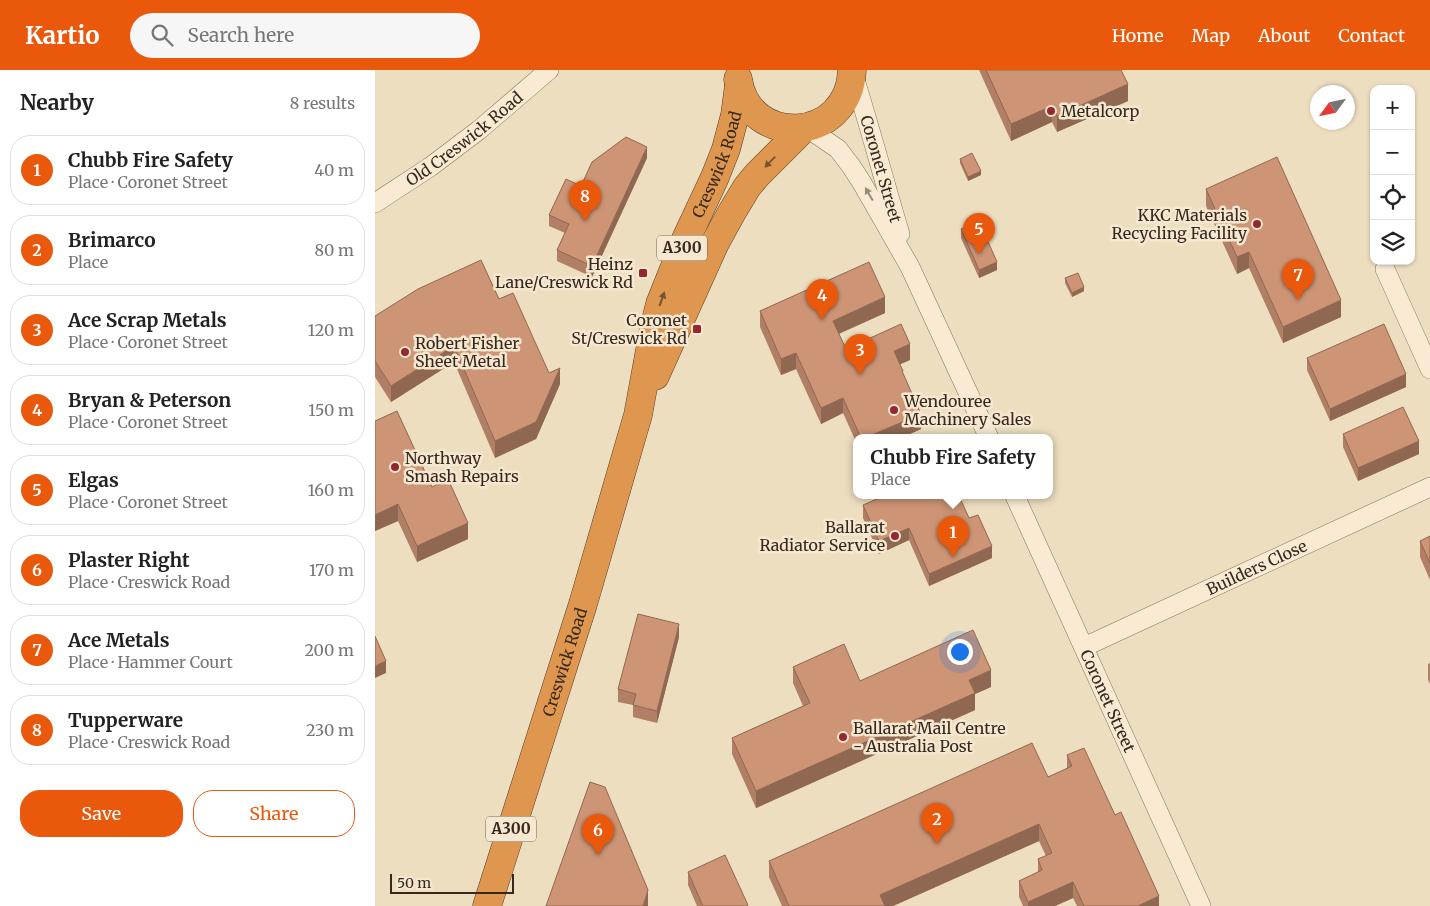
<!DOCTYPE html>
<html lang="en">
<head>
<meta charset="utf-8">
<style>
  :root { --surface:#fff; --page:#f6f6f6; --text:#222; --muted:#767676; --line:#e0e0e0; --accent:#ea580c }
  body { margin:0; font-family:Merriweather,serif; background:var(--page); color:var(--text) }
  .controls { position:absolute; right:15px; top:15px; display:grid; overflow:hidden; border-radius:10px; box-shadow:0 1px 4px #0004 }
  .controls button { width:45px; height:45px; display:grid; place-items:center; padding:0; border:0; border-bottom:1px solid var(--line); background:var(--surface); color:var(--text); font:25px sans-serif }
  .compass { position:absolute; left:935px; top:15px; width:45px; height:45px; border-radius:50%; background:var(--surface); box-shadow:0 1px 4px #0004; rotate:237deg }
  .scale { position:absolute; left:15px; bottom:12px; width:124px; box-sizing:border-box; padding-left:5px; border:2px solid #37281d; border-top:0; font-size:14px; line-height:18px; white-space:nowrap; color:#37281d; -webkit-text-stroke:4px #f6e8d0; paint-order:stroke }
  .you { position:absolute; left:584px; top:581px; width:18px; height:18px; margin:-12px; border:4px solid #fff; border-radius:50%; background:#1a73e8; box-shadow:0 0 0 8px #1a73e833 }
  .badge { display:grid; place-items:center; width:32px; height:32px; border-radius:50%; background:var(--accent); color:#fff; font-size:16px; font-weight:700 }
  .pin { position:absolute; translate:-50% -41px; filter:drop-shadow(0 1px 2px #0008) }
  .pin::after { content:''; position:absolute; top:26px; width:18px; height:15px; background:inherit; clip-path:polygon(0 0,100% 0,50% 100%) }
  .popup { position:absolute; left:478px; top:364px; width:200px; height:65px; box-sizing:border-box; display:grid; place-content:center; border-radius:10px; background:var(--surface); filter:drop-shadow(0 1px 4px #0005); font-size:16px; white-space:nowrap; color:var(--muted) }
  .popup b { font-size:19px; color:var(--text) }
  .popup::after { content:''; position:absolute; left:50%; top:100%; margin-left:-10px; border:10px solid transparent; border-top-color:var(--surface) }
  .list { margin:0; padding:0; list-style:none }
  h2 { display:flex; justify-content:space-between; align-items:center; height:65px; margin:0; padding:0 20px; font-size:21px }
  h2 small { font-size:16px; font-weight:400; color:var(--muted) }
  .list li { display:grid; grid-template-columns:32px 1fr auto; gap:15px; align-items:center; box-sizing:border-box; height:70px; margin:0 10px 10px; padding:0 10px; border:1px solid var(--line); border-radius:20px }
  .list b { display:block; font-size:19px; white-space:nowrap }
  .list p { margin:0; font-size:16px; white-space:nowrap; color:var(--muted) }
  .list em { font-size:16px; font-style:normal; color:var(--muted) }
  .actions { display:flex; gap:10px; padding:15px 20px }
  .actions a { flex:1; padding:11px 0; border:1px solid var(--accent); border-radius:20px; text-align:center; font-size:18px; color:var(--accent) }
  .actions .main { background:var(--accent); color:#fff }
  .icon { flex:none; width:28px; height:28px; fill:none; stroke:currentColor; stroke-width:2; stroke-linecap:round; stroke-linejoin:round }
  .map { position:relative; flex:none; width:1055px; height:836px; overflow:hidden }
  header { display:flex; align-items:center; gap:30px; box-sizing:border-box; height:70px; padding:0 25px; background:var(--accent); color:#fff }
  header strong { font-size:24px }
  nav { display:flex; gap:28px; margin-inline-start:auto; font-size:18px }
  .search { width:350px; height:45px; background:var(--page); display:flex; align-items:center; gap:12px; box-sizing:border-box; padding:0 18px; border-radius:28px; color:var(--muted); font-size:19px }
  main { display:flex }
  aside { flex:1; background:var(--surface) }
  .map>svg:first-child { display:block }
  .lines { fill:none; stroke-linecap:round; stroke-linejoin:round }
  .minor-casing { stroke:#876e58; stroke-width:20 }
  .highway-casing { stroke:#553d2c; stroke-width:29 }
  .minor { stroke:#f9ebd3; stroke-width:19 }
  .highway { stroke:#df974f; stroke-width:28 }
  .wall { fill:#b07f65 }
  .shaded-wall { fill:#906852 }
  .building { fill:#cd9475; stroke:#906852 }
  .oneway { fill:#7a5431 }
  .oneway2 { fill:#988a78 }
  .poi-dot { fill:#97272f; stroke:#f6e8d0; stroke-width:2 }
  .labels { text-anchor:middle; stroke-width:5; stroke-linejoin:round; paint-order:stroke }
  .shield { fill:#f6e8d0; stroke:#706253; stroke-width:1 }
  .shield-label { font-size:15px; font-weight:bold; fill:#37281d }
  .poi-label { font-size:16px; fill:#37281d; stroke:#f6e8d0; text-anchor:start }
  .street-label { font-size:16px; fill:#37281d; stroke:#f6e8d0 }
</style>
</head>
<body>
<header>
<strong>Kartio</strong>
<div class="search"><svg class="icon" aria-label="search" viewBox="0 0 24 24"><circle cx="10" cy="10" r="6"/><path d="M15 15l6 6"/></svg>Search here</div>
<nav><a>Home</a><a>Map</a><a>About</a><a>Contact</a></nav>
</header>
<main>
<aside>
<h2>Nearby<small>8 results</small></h2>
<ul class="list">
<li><span class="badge">1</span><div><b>Chubb Fire Safety</b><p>Place · Coronet Street</p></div><em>40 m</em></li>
<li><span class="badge">2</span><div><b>Brimarco</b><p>Place</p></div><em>80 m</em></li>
<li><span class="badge">3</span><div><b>Ace Scrap Metals</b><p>Place · Coronet Street</p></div><em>120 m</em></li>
<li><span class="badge">4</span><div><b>Bryan &amp; Peterson</b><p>Place · Coronet Street</p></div><em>150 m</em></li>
<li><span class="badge">5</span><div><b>Elgas</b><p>Place · Coronet Street</p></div><em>160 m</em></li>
<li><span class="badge">6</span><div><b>Plaster Right</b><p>Place · Creswick Road</p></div><em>170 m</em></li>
<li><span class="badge">7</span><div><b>Ace Metals</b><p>Place · Hammer Court</p></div><em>200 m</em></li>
<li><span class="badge">8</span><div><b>Tupperware</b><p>Place · Creswick Road</p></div><em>230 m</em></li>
</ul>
<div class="actions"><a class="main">Save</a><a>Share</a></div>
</aside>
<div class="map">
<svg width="1055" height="836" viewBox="0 0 1055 836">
  <rect width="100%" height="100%" fill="#eedec0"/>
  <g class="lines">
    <!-- minor casing -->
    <g class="minor-casing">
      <g id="minor">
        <path id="s1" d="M 478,4 C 495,57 509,111 525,164"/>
        <path d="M 431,57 L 463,79 L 476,96 L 487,113 L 535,197 L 614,368"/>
        <path id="s2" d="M 0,133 L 55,97 L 104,60 L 174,0"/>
        <path d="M 1010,199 L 1055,299"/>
        <path id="s3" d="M 640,426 L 826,836"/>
        <path id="s4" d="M 709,577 L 1055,417"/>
      </g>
    </g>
    <!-- highway casing -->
    <g class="highway-casing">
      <g id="highway">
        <path d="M 363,9 C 373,78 474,74 477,0"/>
        <path d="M 280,306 L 340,173 L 357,142 L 372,117 L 382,105 L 429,58"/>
        <path id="s5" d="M 112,836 L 208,534 L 263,345 L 279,258 L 285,234 L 311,169 L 340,107 L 351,79 L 360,45 L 364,15"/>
      </g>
    </g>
    <!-- minor -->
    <use href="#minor" class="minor"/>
    <!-- highway -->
    <use href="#highway" class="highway"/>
  </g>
  <!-- wall -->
  <path class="wall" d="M 604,0 L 746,0 L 753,31 L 682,62 L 677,52 L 636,71 Z
    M 272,88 L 217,207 L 182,191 L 182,180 L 190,163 L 174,156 L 174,145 L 206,116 Z
    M 585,89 L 606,105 L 593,111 L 585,93 Z
    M 831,119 L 966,247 L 908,273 L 874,198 L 862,204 L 831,136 Z
    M 586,159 L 622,200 L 604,208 L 586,168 Z
    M 690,208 L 709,221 L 697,227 L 690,213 Z
    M 124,229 L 174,303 L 185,314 L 161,369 L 120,388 L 79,292 L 16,332 L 0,307 L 0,246 Z
    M 385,241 L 510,243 L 464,264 L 471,279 L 535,290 L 525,294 L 546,359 L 526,368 L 482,368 L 482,374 L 468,343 L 446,354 L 421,299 L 406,305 L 385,257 Z
    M 932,288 L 1031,317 L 955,351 L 932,300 Z
    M 0,351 L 57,417 L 93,469 L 42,492 L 23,451 L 0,461 Z
    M 968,364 L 1044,384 L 983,411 L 968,377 Z
    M 488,435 L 594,448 L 617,488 L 554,516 L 534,470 L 504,484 L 488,448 Z
    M 1055,466 L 1055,510 L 1045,487 L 1045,471 Z
    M 304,567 L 282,653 L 258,647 L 258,635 L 243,632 L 243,619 Z
    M 1055,593 L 1055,614 L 1053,610 L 1053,594 Z
    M 418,597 L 485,611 L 616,617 L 600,624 L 600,640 L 381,738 L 357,684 L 357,668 L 428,636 L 418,613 Z
    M 692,685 L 740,745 L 784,836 L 702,836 L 698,828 L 680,836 L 648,836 L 644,827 L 644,811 L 663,802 L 663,789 L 671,786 L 664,771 L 518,836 L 407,836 L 394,807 L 394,791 L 673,707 L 692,699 Z
    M 313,802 L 373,836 L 322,836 L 313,815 Z"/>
  <!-- shaded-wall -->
  <path class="shaded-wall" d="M 753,14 L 753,31 L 682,62 L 682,46 Z
    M 677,36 L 677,52 L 636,71 L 636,54 Z
    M 272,77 L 272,88 L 217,207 L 217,196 Z
    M 606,101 L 606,105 L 593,111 L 593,107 Z
    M 874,182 L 874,198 L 862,204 L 862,187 Z
    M 622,192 L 622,200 L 604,208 L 604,200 Z
    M 709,217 L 709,221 L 697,227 L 697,223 Z
    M 510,227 L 510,243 L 458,266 L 458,251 Z
    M 966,230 L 966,247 L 908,273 L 908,257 Z
    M 535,274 L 535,290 L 519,297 L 519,281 Z
    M 79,276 L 79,292 L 16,332 L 16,316 Z
    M 421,283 L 421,299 L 406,305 L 406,289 Z
    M 185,298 L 185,314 L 161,369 L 120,388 L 120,371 Z
    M 1031,304 L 1031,317 L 955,351 L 955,339 Z
    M 468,328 L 468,343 L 446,354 L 446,338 Z
    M 546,344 L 546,359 L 526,368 L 490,368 Z
    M 1044,371 L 1044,384 L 983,411 L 983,398 Z
    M 23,434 L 23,451 L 0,461 L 0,445 Z
    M 93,453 L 93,469 L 42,492 L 42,476 Z
    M 534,458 L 534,470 L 504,484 L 504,471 Z
    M 617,476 L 617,488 L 554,516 L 554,504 Z
    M 304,554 L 304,567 L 282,653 L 282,641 Z
    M 11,591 L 11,603 L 0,608 L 0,596 Z
    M 616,600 L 616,617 L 600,624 L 600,640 L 381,738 L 381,721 L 594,610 Z
    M 664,754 L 664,771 L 518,836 L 505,836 L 505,825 Z
    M 698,812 L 698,828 L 680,836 L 653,836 L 653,832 Z
    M 273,820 L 273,836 L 268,836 Z
    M 784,826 L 784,836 L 763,836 Z"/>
  <!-- building -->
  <path class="building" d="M 611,0 L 746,0 L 753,14 L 682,46 L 677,36 L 636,54 Z
    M 251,67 L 272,77 L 217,196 L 182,180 L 194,154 L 174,145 L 191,109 L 206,116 L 217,92 Z
    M 597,83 L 606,101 L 593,107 L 585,89 Z
    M 902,87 L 966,230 L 908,257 L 874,182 L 862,187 L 831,119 Z
    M 604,151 L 622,192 L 604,200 L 586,159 Z
    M 106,190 L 124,229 L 138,223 L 174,303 L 185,298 L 161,352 L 120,371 L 79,276 L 16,316 L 0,291 L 0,246 L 43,219 Z
    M 494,192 L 510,227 L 458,251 L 471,279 L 526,254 L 535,274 L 519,281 L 528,301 L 527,301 L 546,344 L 490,368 L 486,368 L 468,328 L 446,338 L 421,283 L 406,289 L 385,241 Z
    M 703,203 L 709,217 L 697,223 L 690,208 Z
    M 1009,254 L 1031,304 L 955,339 L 932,288 Z
    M 1028,337 L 1044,371 L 983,398 L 968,364 Z
    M 22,341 L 57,417 L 73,409 L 93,453 L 42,476 L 23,434 L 0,445 L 0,351 Z
    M 509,426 L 584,426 L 594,448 L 603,445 L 617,476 L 554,504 L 534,458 L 504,471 L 488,435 Z
    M 1055,466 L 1055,493 L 1045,471 Z
    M 263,544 L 304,554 L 282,641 L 258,635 L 261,624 L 243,619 Z
    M 598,560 L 616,600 L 594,610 L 600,623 L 381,721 L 357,668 L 435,633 L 418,597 L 469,574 L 485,611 Z
    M 0,566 L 11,591 L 0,596 Z
    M 657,673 L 673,707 L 697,696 L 692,685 L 709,678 L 740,745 L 746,742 L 784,826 L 763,836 L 709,836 L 698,812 L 653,832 L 644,811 L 667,800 L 663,789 L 677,783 L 664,754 L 505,825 L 510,836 L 414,836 L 394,791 Z
    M 215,712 L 230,717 L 273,820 L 268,836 L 171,836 Z
    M 350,785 L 373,835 L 371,836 L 328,836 L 313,802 Z"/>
  <!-- one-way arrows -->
  <defs><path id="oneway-solid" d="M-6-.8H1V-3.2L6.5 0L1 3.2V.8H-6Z" transform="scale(1.25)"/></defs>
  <g class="oneway">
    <use href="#oneway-solid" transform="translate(395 92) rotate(134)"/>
    <use href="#oneway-solid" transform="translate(287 229) rotate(-70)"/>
  </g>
  <use class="oneway2" href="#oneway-solid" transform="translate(494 124) rotate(-120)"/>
  <!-- markers -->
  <g class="poi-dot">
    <circle cx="676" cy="41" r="5"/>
    <circle cx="882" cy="154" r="5"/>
    <rect x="263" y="198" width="10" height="10" rx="2.5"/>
    <rect x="317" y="254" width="10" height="10" rx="2.5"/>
    <circle cx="30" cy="282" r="5"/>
    <circle cx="519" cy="340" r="5"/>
    <circle cx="20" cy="397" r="5"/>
    <circle cx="520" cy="466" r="5"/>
    <circle cx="468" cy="667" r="5"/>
  </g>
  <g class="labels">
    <!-- shield labels -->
    <g class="shield">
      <rect x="282" y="165.5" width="50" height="25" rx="4"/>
      <rect x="111" y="746.5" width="50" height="25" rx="4"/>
    </g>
    <g class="shield-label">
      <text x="307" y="183">A300</text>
      <text x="136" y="764">A300</text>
    </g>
    <!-- poi labels -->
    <g class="poi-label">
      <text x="686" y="47">Metalcorp</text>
      <text x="872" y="151" text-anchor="end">KKC Materials<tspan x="872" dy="18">Recycling Facility</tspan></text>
      <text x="258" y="200" text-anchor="end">Heinz<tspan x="258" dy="18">Lane/Creswick Rd</tspan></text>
      <text x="312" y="256" text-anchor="end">Coronet<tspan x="312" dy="18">St/Creswick Rd</tspan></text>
      <text x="40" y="279">Robert Fisher<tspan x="40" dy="18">Sheet Metal</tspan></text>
      <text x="529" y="337">Wendouree<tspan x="529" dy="18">Machinery Sales</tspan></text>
      <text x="30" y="394">Northway<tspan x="30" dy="18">Smash Repairs</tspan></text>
      <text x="510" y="463" text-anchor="end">Ballarat<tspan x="510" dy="18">Radiator Service</tspan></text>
      <text x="478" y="664">Ballarat Mail Centre<tspan x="478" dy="18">- Australia Post</tspan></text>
    </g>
    <!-- street labels -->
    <g class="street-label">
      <text dy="6" stroke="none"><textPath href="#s2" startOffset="110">Old Creswick Road</textPath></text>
      <text dy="6" stroke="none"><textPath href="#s5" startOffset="778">Creswick Road</textPath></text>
      <text dy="6" stroke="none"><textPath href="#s1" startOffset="99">Coronet Street</textPath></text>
      <text dy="6" stroke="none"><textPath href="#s4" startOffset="190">Builders Close</textPath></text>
      <text dy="6" stroke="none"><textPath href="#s5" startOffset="256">Creswick Road</textPath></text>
      <text dy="6" stroke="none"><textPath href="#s3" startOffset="225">Coronet Street</textPath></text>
    </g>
  </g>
</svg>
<div class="controls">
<button>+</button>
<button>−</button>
<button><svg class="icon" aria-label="locate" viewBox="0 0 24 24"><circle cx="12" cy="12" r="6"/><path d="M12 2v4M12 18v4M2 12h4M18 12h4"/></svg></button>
<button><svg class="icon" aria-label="layers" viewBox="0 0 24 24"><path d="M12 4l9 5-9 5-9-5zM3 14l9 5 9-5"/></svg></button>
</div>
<svg class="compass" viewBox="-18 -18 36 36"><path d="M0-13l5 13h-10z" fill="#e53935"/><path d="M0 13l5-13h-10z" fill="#767676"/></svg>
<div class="scale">50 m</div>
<div class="you"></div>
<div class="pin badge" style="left:578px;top:487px">1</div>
<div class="popup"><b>Chubb Fire Safety</b>Place</div>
<div class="pin badge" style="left:562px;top:774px">2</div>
<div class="pin badge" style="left:485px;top:305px">3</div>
<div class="pin badge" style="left:447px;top:250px">4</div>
<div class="pin badge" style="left:604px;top:184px">5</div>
<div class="pin badge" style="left:223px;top:785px">6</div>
<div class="pin badge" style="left:923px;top:230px">7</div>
<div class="pin badge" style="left:210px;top:151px">8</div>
</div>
</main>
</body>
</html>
